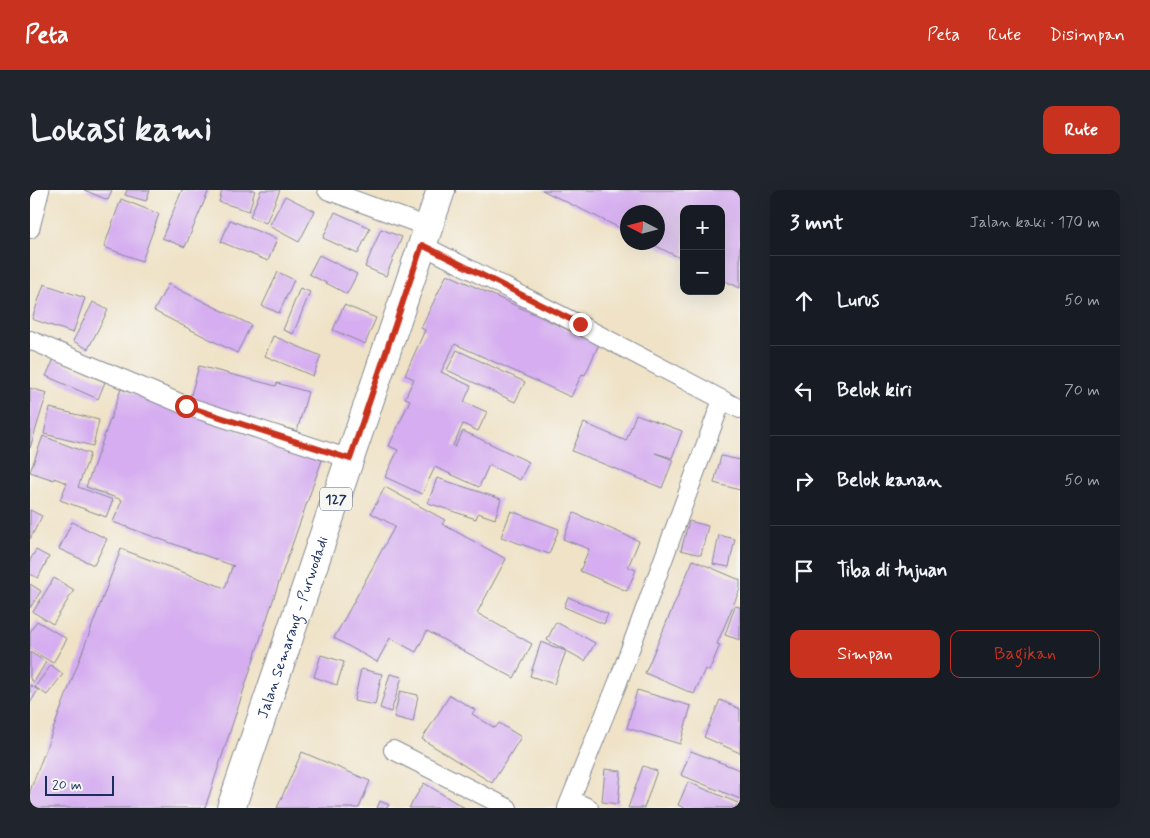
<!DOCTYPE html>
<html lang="id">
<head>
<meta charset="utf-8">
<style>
  :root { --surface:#171b24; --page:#20242c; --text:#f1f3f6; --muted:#9ea1a6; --line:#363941; --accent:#c8321e }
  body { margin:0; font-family:Mynerve,sans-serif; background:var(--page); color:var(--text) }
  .controls { position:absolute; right:15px; top:15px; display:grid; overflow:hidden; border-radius:10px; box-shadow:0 5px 20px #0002 }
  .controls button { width:45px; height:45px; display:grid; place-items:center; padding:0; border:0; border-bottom:1px solid var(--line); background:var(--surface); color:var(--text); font:25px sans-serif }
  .compass { position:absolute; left:590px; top:15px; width:45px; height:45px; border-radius:50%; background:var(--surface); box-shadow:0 5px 20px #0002; rotate:276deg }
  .scale { position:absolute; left:15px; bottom:12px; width:69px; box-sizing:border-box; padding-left:5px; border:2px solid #1b2f5e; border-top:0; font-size:14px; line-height:18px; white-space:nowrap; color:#1b2f5e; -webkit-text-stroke:4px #f6f6f2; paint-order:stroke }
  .stop { position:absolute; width:15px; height:15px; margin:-11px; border:4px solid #c8321e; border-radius:50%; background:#fff }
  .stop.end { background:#c8321e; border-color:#fff; box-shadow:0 1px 5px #0008 }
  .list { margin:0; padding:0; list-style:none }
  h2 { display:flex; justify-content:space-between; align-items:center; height:65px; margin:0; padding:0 20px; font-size:21px }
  h2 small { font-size:16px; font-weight:400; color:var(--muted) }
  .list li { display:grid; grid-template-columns:32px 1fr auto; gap:15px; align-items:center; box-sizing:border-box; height:90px; padding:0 20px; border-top:1px solid var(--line) }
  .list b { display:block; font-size:19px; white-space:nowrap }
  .list em { font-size:16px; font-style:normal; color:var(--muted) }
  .actions { display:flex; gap:10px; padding:15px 20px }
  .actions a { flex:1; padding:11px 0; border:1px solid var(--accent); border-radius:10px; text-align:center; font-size:18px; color:var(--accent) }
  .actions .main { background:var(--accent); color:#fff }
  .icon { flex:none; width:28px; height:28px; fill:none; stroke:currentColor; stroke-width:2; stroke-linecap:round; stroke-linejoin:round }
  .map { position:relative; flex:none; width:710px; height:618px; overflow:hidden; border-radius:10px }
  header { display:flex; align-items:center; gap:30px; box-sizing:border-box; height:70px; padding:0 25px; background:var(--accent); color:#fff }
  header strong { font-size:24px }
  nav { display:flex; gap:28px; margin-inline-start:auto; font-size:18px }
  .intro { display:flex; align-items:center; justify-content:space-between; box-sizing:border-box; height:120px; padding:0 30px }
  h1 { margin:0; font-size:35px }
  .button { padding:12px 22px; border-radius:10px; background:var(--accent); color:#fff; font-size:18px; font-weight:700 }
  main { display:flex; gap:30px; padding:0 30px }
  aside { flex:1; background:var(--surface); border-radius:10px; box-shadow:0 5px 20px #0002 }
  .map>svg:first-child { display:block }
  .building { fill:#d5adf0 }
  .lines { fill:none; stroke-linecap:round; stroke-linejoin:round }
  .minor-casing { stroke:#858892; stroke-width:20 }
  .primary-casing { stroke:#858892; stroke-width:30 }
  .minor { stroke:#fff; stroke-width:18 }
  .primary { stroke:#fff; stroke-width:28 }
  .route { stroke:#c8321e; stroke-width:6 }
  .labels { text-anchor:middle; stroke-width:5; stroke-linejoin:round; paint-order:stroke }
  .shield { fill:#f6f6f2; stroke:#5d6b8a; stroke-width:1 }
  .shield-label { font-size:14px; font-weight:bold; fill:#1b2f5e }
  .street-label { font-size:15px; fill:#1b2f5e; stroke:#f6f6f2 }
</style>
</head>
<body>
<header>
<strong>Peta</strong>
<nav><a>Peta</a><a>Rute</a><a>Disimpan</a></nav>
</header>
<div class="intro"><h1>Lokasi kami</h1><a class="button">Rute</a></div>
<main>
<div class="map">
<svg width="710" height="618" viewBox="0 0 710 618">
  <rect width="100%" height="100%" fill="#f6f6f2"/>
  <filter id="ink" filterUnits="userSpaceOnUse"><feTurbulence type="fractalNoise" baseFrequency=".02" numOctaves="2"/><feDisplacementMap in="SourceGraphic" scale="10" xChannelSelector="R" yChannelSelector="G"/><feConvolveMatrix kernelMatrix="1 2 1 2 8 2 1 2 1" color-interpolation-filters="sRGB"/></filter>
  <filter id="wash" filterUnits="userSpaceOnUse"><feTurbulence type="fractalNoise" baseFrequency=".0096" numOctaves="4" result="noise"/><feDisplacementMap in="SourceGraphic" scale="20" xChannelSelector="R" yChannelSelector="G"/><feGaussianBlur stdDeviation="1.12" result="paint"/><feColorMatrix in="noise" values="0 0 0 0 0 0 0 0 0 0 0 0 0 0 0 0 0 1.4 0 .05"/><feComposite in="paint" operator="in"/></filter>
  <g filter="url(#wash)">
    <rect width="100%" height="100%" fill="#efe2c6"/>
    <g id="blocks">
      <!-- building -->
      <path class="building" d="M 54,0 L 82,0 L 78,10 Z
        M 97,0 L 120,0 L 116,11 L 95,5 Z
        M 152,0 L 179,0 L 155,57 L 132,48 Z
        M 192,0 L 225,0 L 219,21 L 189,12 Z
        M 231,0 L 250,0 L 236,33 L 220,27 Z
        M 512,0 L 702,0 L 710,4 L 710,98 L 691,89 L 691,19 L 654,19 L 654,70 L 618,52 L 628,52 L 628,22 L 598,22 L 598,42 Z
        M 255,6 L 285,21 L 269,52 L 239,36 Z
        M 91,9 L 129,24 L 112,71 L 74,57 Z
        M 305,22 L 340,38 L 328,64 L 293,48 Z
        M 200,30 L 247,49 L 238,71 L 191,52 Z
        M 351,39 L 372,47 L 356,86 L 335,77 Z
        M 289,65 L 327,84 L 317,104 L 279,84 Z
        M 248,82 L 264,90 L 249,123 L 232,116 Z
        M 417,84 L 569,154 L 555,185 L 552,184 L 541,207 L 425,154 L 411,182 L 441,196 L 434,212 L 457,222 L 448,241 L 433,234 L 423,256 L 425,257 L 433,241 L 499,272 L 490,290 L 459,275 L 449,297 L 405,277 L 392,304 L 355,287 L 368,260 L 359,256 L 380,210 L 375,208 L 384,189 L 375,185 L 395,140 L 391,138 Z
        M 14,94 L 55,108 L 43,143 L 2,129 Z
        M 138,94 L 221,135 L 207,163 L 124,121 Z
        M 270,98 L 280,102 L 263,144 L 253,140 Z
        M 63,112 L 78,120 L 58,159 L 43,151 Z
        M 314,115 L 346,128 L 335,154 L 303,140 Z
        M 243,146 L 291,166 L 283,186 L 235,166 Z
        M 427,160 L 495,192 L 485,212 L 417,180 Z
        M 24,169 L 75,192 L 68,209 L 16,186 Z
        M 169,176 L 246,196 L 247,193 L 278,202 L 267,241 L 159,212 Z
        M 0,198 L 17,203 L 0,258 Z
        M 91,199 L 292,270 L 249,392 L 175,618 L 8,618 L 0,613 L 0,601 L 91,359 L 195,398 L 202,377 L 204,376 L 83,332 L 92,310 L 56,297 Z
        M 20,218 L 69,230 L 63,256 L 14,244 Z
        M 606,224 L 652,241 L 642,268 L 625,263 L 643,270 L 632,298 L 542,261 L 554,233 L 596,251 Z
        M 13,246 L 60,264 L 48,297 L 83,310 L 76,327 L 30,310 L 37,293 L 24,288 L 24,290 L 0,282 Z
        M 691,266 L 710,270 L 710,300 L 684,293 Z
        M 407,288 L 471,309 L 465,329 L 448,323 L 446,329 L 398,313 Z
        M 355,297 L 415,330 L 412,334 L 476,369 L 447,423 L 502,454 L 484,488 L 397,441 L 386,462 L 360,448 L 347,472 L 304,448 L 365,336 L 341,323 Z
        M 0,320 L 12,326 L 0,349 Z
        M 481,321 L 529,339 L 519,364 L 471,347 Z
        M 544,323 L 609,351 L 598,377 L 606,380 L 597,401 L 550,381 L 559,359 L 533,349 Z
        M 659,331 L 678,336 L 671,365 L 651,360 Z
        M 42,332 L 77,349 L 64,375 L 29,359 Z
        M 689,345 L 705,349 L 699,377 L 683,374 Z
        M 6,360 L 19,367 L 8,388 L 0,384 L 0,370 Z
        M 663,370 L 710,390 L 710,399 L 687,454 L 690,455 L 679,481 L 675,479 L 664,504 L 615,483 Z
        M 24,388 L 44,400 L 23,434 L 3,422 Z
        M 0,394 L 11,401 L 0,418 Z
        M 538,407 L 578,424 L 574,434 L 534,417 Z
        M 705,416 L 710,417 L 710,450 L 695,445 Z
        M 7,431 L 37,449 L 23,473 L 0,459 L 0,442 Z
        M 526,432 L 565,453 L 555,471 L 517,450 Z
        M 511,452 L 536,461 L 524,494 L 500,486 Z
        M 0,462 L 16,472 L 4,492 L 0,489 Z
        M 291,465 L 314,472 L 307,495 L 284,487 Z
        M 21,475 L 33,484 L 17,505 L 5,497 Z
        M 331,479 L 352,484 L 345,515 L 324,511 Z
        M 360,484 L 372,487 L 361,522 L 350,518 Z
        M 0,495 L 8,500 L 0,513 Z
        M 607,500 L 661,516 L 650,554 L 597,538 Z
        M 370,501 L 388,505 L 383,532 L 364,527 Z
        M 420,505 L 445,520 L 442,524 L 465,538 L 469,533 L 491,547 L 462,593 L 392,549 Z
        M 690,510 L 710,519 L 710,563 L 674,547 Z
        M 661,561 L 710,580 L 710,609 L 651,585 Z
        M 272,562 L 340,591 L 329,618 L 247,618 Z
        M 613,576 L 627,581 L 614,618 L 598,618 Z
        M 575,579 L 591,581 L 588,614 L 572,612 Z
        M 658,592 L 708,613 L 705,618 L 655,618 L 648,615 Z
        M 394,593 L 428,614 L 435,618 L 379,618 Z
        M 350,611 L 359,615 L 357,618 L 347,618 Z"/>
    </g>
  </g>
  <g filter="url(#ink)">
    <use href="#blocks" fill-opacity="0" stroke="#858892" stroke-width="1"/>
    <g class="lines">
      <!-- minor casing -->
      <g class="minor-casing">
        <path id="minor" d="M 297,0 L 398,37
          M 0,39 L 10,0
          M 392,55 L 550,135 L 710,219
          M 0,150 L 157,216 L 320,269
          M 363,560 L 478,618
          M 541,610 L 559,618
          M 537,618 L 588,492 L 692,210"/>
      </g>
      <!-- primary casing -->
      <g class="primary-casing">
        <g id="primary">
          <path id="s1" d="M 201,618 L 411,0"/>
        </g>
      </g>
      <!-- minor -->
      <use href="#minor" class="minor"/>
      <!-- primary -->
      <use href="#primary" class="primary"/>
    </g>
  </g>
  <g class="lines" filter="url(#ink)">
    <!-- route -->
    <path class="route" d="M 156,216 L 320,269 L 392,55 L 550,134"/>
  </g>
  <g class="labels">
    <!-- shield labels -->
    <rect class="shield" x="290" y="297.5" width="32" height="23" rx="4"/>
    <g class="shield-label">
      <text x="306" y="314">127</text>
    </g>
    <!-- street labels -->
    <g class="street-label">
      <text dy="5" stroke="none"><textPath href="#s1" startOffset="191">Jalan Semarang - Purwodadi</textPath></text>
    </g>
  </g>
</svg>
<div class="controls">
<button>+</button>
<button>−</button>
</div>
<svg class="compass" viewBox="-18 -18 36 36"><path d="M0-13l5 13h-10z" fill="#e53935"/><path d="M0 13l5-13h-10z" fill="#9ea1a6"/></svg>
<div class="scale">20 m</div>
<div class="stop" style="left:156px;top:216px"></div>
<div class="stop end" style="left:550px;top:134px"></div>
</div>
<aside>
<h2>3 mnt<small>Jalan kaki · 170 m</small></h2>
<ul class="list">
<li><svg class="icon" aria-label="ahead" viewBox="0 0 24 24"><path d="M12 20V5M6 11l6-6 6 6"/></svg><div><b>Lurus</b></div><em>50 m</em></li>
<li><svg class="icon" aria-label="left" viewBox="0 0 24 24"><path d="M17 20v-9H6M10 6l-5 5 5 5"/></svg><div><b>Belok kiri</b></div><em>70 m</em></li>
<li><svg class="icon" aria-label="right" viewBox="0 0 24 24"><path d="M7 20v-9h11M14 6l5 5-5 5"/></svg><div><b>Belok kanan</b></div><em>50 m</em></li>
<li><svg class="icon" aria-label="arrive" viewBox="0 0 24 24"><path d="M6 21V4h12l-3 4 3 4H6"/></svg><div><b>Tiba di tujuan</b></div></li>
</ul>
<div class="actions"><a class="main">Simpan</a><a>Bagikan</a></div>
</aside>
</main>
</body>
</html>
